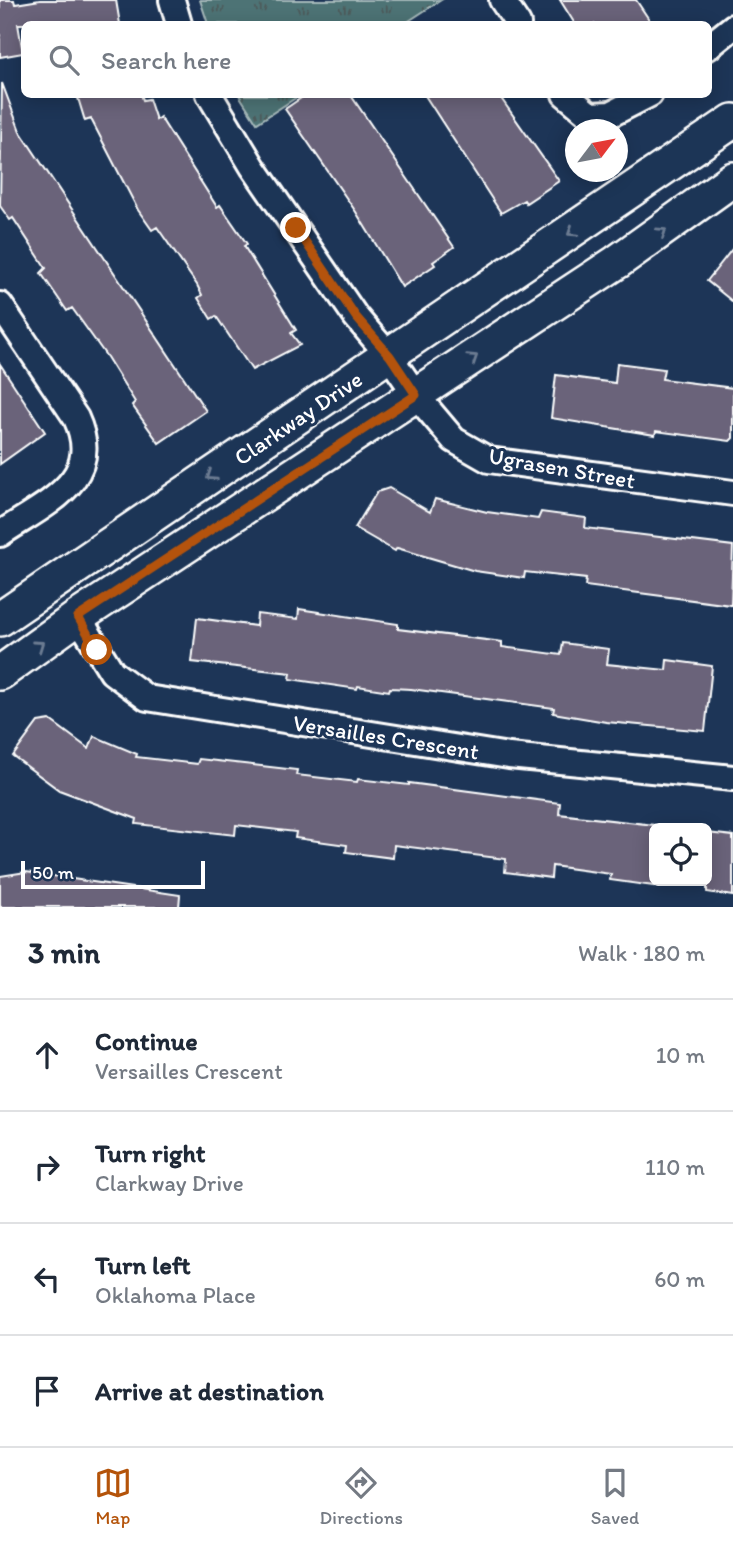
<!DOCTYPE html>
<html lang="en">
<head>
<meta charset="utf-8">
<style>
  :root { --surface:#fff; --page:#f2f2f3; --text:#1f2937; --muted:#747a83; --line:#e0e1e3; --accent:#b45309 }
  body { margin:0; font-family:Itim,sans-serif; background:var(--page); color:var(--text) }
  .controls { position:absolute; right:21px; bottom:21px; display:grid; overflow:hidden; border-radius:10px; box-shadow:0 4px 18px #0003 }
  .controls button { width:63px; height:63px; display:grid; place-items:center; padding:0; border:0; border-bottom:2px solid var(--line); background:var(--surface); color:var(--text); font:35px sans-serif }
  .compass { position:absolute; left:565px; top:119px; width:63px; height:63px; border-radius:50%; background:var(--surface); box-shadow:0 4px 18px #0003; rotate:58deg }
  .scale { position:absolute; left:21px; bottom:18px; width:184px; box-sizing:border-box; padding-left:7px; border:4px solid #fff; border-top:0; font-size:19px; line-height:24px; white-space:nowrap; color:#fff; -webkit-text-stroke:5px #1d3557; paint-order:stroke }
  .stop { position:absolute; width:21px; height:21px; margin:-16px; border:5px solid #b45309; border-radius:50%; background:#fff }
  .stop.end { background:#b45309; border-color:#fff; box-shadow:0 2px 7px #0008 }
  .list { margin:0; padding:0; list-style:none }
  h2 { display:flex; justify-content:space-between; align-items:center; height:91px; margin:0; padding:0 28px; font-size:30px }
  h2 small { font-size:23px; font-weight:400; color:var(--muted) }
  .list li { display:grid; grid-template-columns:46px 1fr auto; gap:21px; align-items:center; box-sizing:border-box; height:112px; padding:0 28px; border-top:2px solid var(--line) }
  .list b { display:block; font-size:26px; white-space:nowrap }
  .list p { margin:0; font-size:23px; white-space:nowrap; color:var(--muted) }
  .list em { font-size:23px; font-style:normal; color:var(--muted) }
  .icon { flex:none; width:38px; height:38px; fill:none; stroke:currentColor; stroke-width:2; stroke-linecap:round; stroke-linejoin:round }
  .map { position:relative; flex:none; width:733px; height:907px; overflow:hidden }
  .search { position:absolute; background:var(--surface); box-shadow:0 4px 18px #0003; left:21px; right:21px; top:21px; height:77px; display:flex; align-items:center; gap:18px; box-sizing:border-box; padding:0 24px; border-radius:10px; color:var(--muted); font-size:26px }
  .sheet { height:539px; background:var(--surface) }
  nav { display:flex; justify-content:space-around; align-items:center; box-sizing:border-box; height:98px; border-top:2px solid var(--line); background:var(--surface); font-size:19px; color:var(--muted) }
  nav a { display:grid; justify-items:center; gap:4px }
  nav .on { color:var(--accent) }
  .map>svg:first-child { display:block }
  .park { fill:url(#park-tufts); stroke:#a6b9ba; stroke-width:2 }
  .building { fill:#6a647a; stroke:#fff; stroke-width:2 }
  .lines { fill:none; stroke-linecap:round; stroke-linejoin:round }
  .street-casing { stroke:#fff; stroke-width:30 }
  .secondary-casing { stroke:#fff; stroke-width:38 }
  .street { stroke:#1d3557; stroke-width:24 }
  .secondary { stroke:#1d3557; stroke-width:33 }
  .oneway { stroke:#6c7c92 }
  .route { stroke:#b45309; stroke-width:9 }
  .labels { text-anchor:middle; stroke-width:6; stroke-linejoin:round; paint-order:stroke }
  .street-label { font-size:23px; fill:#fff; stroke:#1d3557 }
</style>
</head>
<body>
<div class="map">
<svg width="733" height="907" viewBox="0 0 733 907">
  <defs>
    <pattern id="park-tufts" width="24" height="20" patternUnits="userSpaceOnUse" patternTransform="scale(1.75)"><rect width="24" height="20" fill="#4e7375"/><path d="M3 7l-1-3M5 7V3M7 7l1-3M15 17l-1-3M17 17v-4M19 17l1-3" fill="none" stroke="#4d5a5a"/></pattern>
  </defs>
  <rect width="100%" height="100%" fill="#1d3557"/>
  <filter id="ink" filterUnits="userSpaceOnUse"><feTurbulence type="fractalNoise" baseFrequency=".0143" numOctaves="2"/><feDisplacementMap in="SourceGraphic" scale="14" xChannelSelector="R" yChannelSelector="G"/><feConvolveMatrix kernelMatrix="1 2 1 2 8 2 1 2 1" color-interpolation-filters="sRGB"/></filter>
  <g filter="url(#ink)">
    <!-- park -->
    <path class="park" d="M 200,0 L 441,0 L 404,24 L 208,24 Z
      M 239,95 L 300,95 L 257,123 Z"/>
    <!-- building -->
    <path class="building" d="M 0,0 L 14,0 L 15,4 L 40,0 L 116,0 L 120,24 L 18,24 L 23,53 L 0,57 Z
      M 560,0 L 636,0 L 652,24 L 575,24 Z
      M 2,83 L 20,131 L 206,411 L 159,443 L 132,405 L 135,402 L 107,357 L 72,308 L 67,311 L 41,273 L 46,268 L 13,218 L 10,220 L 0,206 Z
      M 89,94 L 141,94 L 143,100 L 149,99 L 156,120 L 160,117 L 217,207 L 220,205 L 247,244 L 244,246 L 296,330 L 291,333 L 300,345 L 252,370 L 216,316 L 211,319 L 198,298 L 202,295 L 197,285 L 157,227 L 152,230 L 138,210 L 91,119 L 85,121 L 78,98 Z
      M 307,94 L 350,94 L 454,247 L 433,262 L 435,265 L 402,287 L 356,212 L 285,109 Z
      M 424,94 L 498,94 L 559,181 L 526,203 L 524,200 L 501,213 Z
      M 733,248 L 733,302 L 707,281 Z
      M 617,363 L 664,369 L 662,379 L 733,388 L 733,438 L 730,441 L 656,431 L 655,435 L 551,418 L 556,375 L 615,383 Z
      M 0,364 L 45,432 L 0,464 Z
      M 389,488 L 430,512 L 435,499 L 487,512 L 538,519 L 541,512 L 586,518 L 585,528 L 733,546 L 731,605 L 585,586 L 586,579 L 525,572 L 524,578 L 475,571 L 397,548 L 395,551 L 355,528 L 377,492 Z
      M 299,609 L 398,624 L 398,629 L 502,642 L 502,647 L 561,655 L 563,643 L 609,649 L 607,664 L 666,670 L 667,660 L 712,666 L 705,731 L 606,722 L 553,713 L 554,708 L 411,689 L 390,688 L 389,691 L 358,686 L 357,689 L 290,679 L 291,673 L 192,662 L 197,618 L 256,626 L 257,614 L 298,619 Z
      M 50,720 L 89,749 L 94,736 L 137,754 L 136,757 L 197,764 L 199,759 L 297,770 L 296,775 L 357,782 L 358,779 L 409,785 L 409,783 L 560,803 L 559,814 L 654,825 L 654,886 L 610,880 L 611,874 L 552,866 L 551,878 L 505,872 L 506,859 L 394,845 L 393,858 L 346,852 L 347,845 L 295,838 L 296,832 L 236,825 L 235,835 L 136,824 L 137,819 L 59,790 L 13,756 L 38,722 Z
      M 707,833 L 733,836 L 733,896 L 707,892 Z
      M 26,872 L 180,895 L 179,907 L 0,907 L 0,876 Z"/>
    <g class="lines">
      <!-- street casing -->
      <g class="street-casing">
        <path id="street" d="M 172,0 L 179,24
          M 502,0 L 518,24
          M 708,47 L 733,27
          M 209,94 L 253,167 L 356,317 L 390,357 L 416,395 L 454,440 L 489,460 L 733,493
          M 565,94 L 590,115 L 611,114 L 650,94
          M 0,305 L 76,418 C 105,481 44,504 0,534
          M 78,617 L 112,672 L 147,698 L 509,756 L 733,778"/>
      </g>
      <!-- secondary casing -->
      <g class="secondary-casing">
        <path id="secondary" d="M 0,619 L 733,121
          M 0,673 L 78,617 L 617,262 L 733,179"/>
      </g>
      <!-- street -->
      <use href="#street" class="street"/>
      <!-- secondary -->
      <use href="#secondary" class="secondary"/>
    </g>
    <!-- one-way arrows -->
    <defs><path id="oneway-chevron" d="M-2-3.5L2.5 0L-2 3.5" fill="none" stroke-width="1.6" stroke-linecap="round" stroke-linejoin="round" transform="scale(1.75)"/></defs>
    <g class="oneway">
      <use href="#oneway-chevron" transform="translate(572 232) rotate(146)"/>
      <use href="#oneway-chevron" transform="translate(662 232) rotate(-34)"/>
      <use href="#oneway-chevron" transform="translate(473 358) rotate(-33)"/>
      <use href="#oneway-chevron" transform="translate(211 476) rotate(146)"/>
      <use href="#oneway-chevron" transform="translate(39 645) rotate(-35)"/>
    </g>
  </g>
  <g class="lines" filter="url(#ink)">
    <!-- route -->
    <path class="route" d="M 97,650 L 78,617 L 416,395 L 390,356 L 356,317 L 296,228"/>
  </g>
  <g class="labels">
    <!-- street labels -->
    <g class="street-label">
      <text transform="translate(298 418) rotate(-34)" y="8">Clarkway Drive</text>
      <text transform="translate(562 468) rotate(10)" y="8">Ugrasen Street</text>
      <text transform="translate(386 737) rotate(9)" y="8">Versailles Crescent</text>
    </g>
  </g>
</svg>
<div class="controls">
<button><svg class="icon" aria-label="locate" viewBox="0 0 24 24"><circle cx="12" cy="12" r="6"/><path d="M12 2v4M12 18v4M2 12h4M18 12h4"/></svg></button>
</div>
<svg class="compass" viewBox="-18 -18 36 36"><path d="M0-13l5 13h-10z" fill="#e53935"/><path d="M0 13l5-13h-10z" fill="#747a83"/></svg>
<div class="scale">50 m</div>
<div class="stop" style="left:97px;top:650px"></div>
<div class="stop end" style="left:296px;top:228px"></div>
<div class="search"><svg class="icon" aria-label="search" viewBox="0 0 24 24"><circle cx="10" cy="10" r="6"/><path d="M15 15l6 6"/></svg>Search here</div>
</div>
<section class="sheet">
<h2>3 min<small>Walk · 180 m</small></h2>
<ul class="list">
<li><svg class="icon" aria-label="ahead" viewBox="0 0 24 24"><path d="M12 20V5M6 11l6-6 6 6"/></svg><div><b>Continue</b><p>Versailles Crescent</p></div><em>10 m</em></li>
<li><svg class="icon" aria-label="right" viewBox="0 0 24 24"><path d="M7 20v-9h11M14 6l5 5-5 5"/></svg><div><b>Turn right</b><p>Clarkway Drive</p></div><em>110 m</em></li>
<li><svg class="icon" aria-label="left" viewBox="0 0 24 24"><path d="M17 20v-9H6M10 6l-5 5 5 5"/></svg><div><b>Turn left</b><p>Oklahoma Place</p></div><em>60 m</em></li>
<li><svg class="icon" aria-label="arrive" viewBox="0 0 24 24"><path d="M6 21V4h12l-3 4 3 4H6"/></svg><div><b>Arrive at destination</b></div></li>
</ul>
</section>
<nav>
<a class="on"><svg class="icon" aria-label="map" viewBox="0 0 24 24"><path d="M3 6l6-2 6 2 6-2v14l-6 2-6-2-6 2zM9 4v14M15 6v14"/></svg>Map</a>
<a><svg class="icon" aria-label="directions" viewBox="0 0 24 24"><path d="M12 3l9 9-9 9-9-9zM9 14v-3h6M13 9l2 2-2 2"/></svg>Directions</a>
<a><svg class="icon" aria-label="saved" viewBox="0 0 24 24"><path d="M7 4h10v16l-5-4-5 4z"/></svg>Saved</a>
</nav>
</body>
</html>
